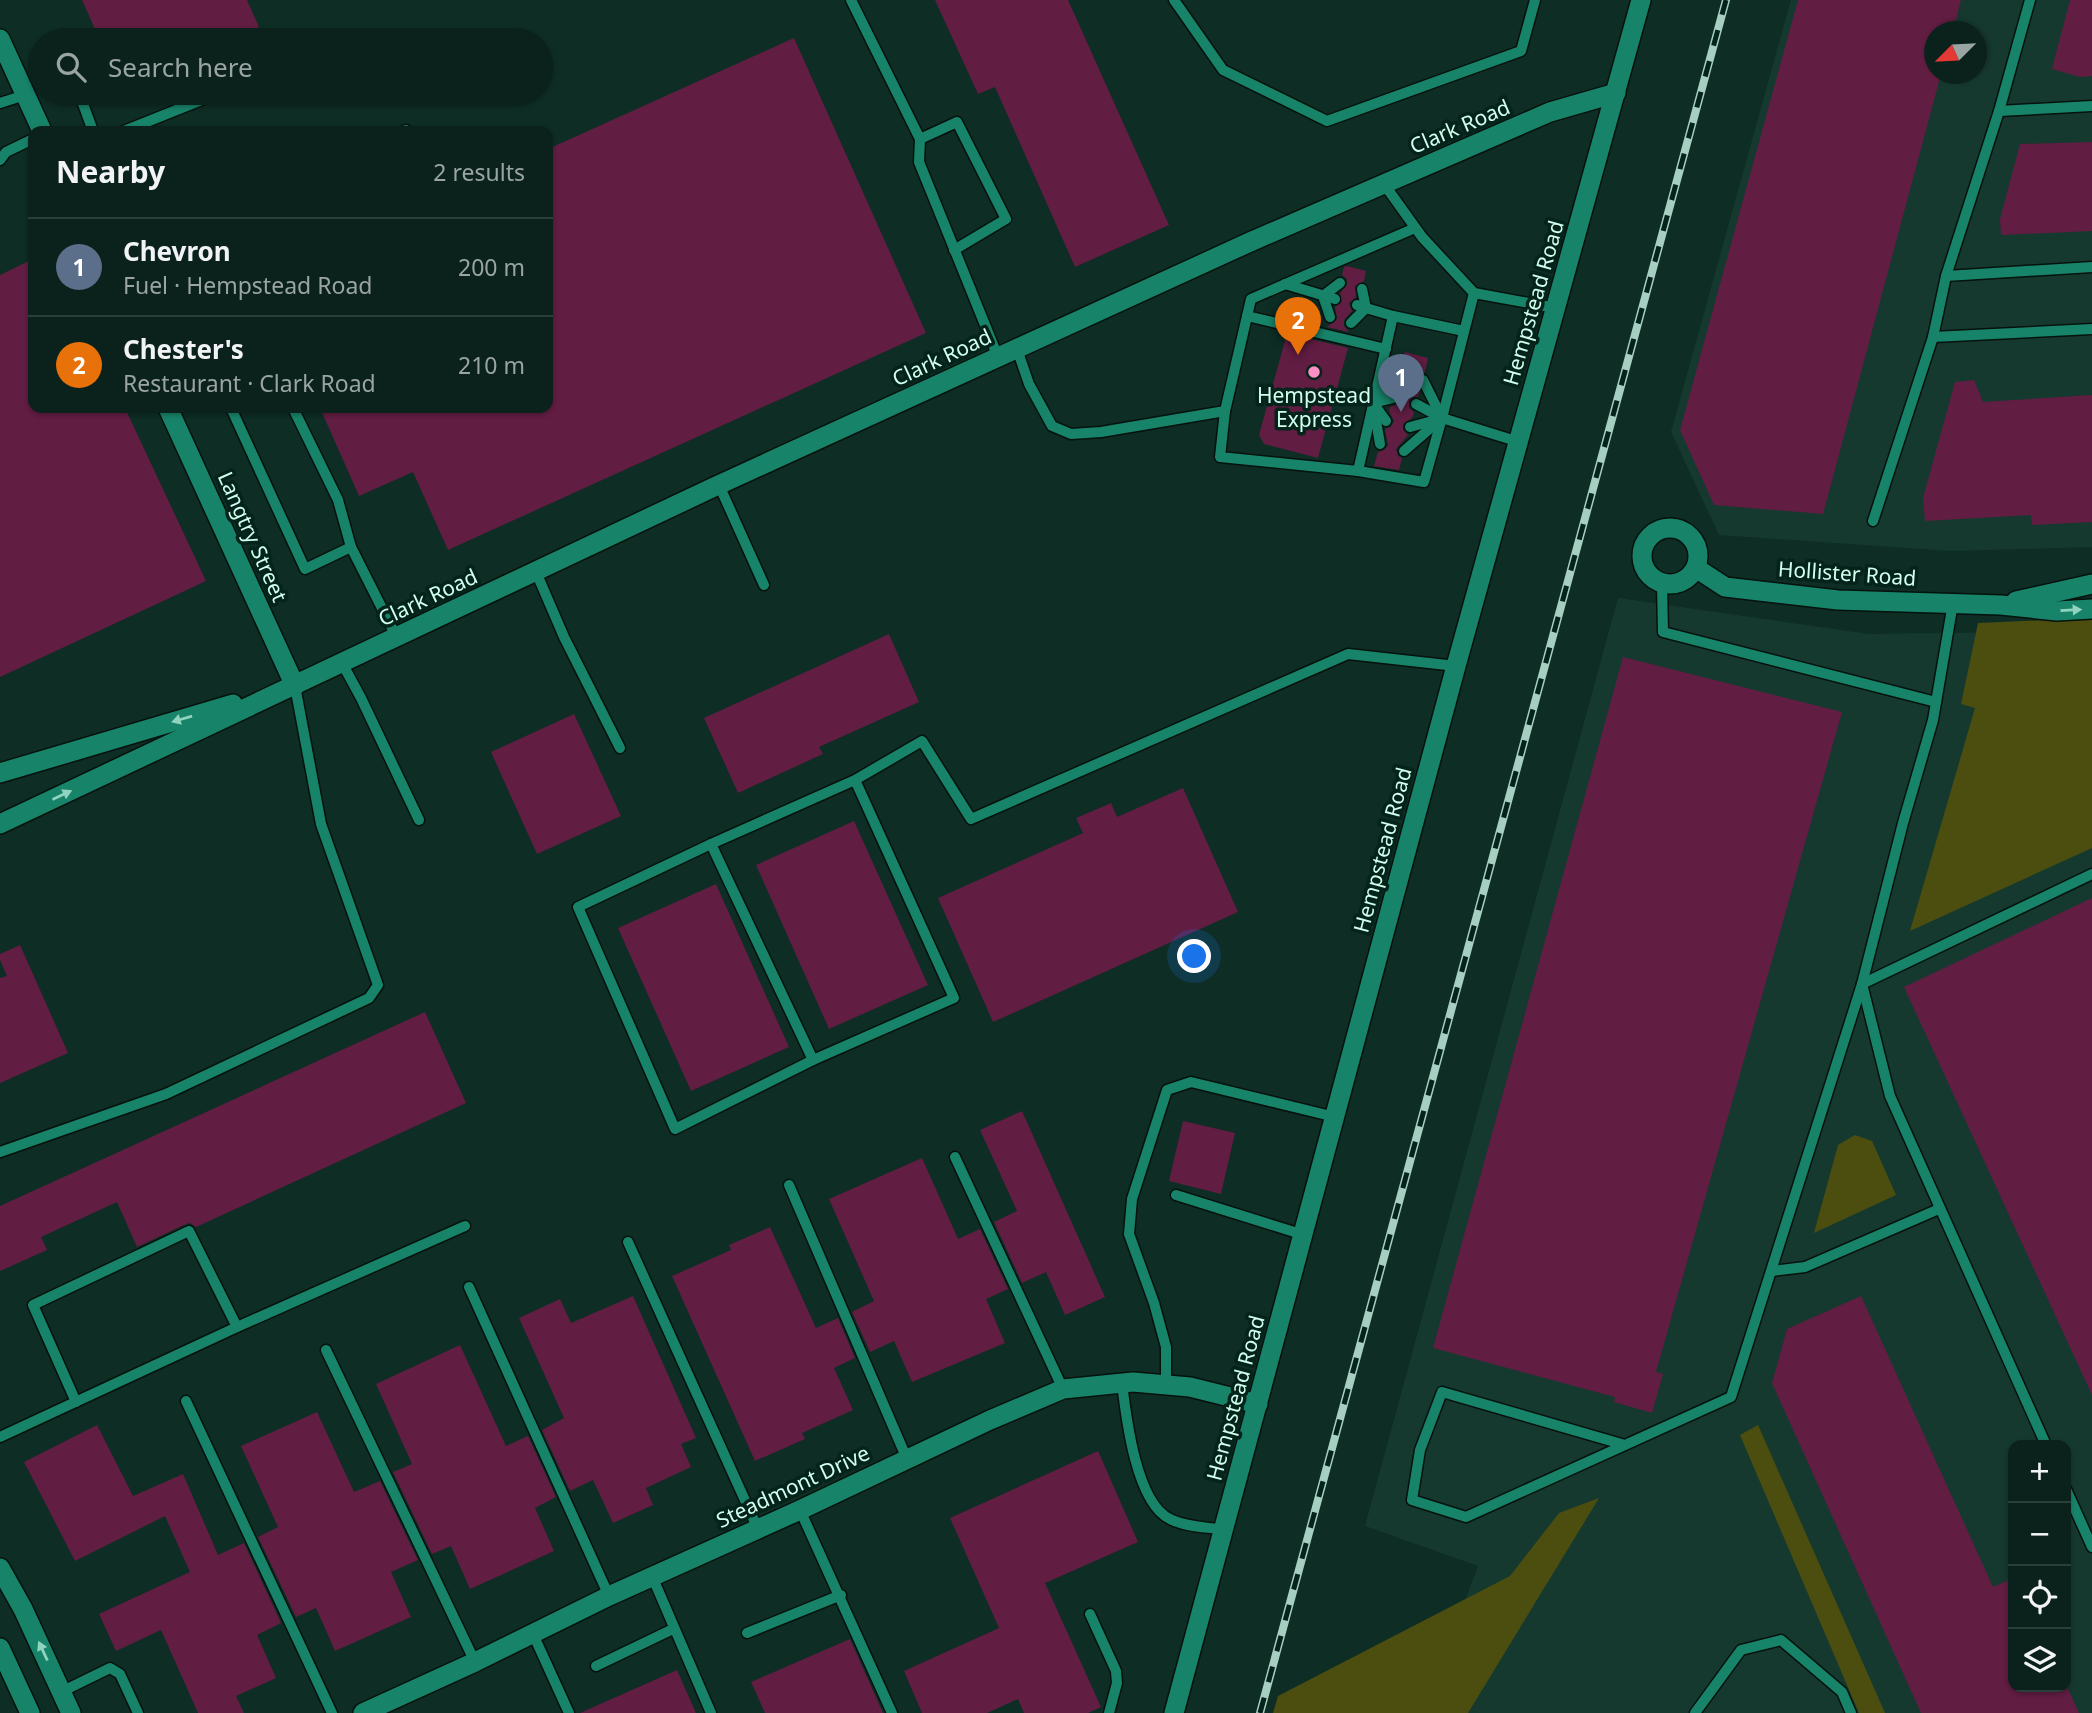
<!DOCTYPE html>
<html lang="en">
<head>
<meta charset="utf-8">
<style>
  :root { --surface:#0a221b; --page:#182f28; --text:#f1f3f6; --muted:#99a4a3; --line:#2a3f3a; --accent:#0b8043 }
  body { margin:0; font-family:"Noto Sans",sans-serif; background:var(--page); color:var(--text) }
  .controls { position:absolute; right:21px; bottom:21px; display:grid; overflow:hidden; border-radius:14px; box-shadow:0 2px 5px #0004 }
  .controls button { width:63px; height:63px; display:grid; place-items:center; padding:0; border:0; border-bottom:2px solid var(--line); background:var(--surface); color:var(--text); font:35px sans-serif }
  .compass { position:absolute; left:1924px; top:21px; width:63px; height:63px; border-radius:50%; background:var(--surface); box-shadow:0 2px 5px #0004; rotate:246deg }
  .you { position:absolute; left:1195px; top:957px; width:24px; height:24px; margin:-18px; border:5px solid #fff; border-radius:50%; background:#1a73e8; box-shadow:0 0 0 10px #1a73e833 }
  .badge { display:grid; place-items:center; width:46px; height:46px; border-radius:50%; background:var(--accent); color:#fff; font-size:23px; font-weight:700 }
  .pin { position:absolute; translate:-50% -58px; filter:drop-shadow(0 2px 4px #0008) }
  .pin::after { content:''; position:absolute; top:37px; width:24px; height:21px; background:inherit; clip-path:polygon(0 0,100% 0,50% 100%) }
  .list { margin:0; padding:0; list-style:none }
  h2 { display:flex; justify-content:space-between; align-items:center; height:91px; margin:0; padding:0 28px; font-size:30px }
  h2 small { font-size:23px; font-weight:400; color:var(--muted) }
  .list li { display:grid; grid-template-columns:46px 1fr auto; gap:21px; align-items:center; box-sizing:border-box; height:98px; padding:0 28px; border-top:2px solid var(--line) }
  .list b { display:block; font-size:26px; white-space:nowrap }
  .list p { margin:0; font-size:23px; white-space:nowrap; color:var(--muted) }
  .list em { font-size:23px; font-style:normal; color:var(--muted) }
  .icon { flex:none; width:38px; height:38px; fill:none; stroke:currentColor; stroke-width:2; stroke-linecap:round; stroke-linejoin:round }
  .map { position:relative; flex:none; width:2092px; height:1713px; overflow:hidden }
  .search { position:absolute; background:var(--surface); box-shadow:0 2px 5px #0004; left:28px; top:28px; width:525px; height:77px; display:flex; align-items:center; gap:18px; box-sizing:border-box; padding:0 24px; border-radius:38px; color:var(--muted); font-size:26px }
  .panel { position:absolute; background:var(--surface); box-shadow:0 2px 5px #0004; left:28px; top:126px; width:525px; height:287px; border-radius:14px }
  .map>svg:first-child { display:block }
  .built { fill:#16392f; fill-rule:evenodd }
  .green { fill:#4c4e0f }
  .building { fill:#611d42 }
  .lines { fill:none; stroke-linecap:round; stroke-linejoin:round }
  .service-casing { stroke:#06120e; stroke-width:13 }
  .minor-casing { stroke:#06120e; stroke-width:22 }
  .tertiary-casing { stroke:#06120e; stroke-width:22 }
  .secondary-casing { stroke:#06120e; stroke-width:22 }
  .service { stroke:#178469; stroke-width:10 }
  .minor { stroke:#178469; stroke-width:19 }
  .tertiary { stroke:#178469; stroke-width:19 }
  .secondary { stroke:#178469; stroke-width:19 }
  .rail-casing { stroke:#a6cfc1; stroke-width:8 }
  .rail { stroke:#04231a; stroke-width:5; stroke-dasharray:16; stroke-linecap:butt }
  .oneway { fill:#90d3bf }
  .poi-dot { fill:#fc8fc3; stroke:#04231a; stroke-width:2.5 }
  .labels { text-anchor:middle; stroke-width:7; stroke-linejoin:round; paint-order:stroke }
  .street-label { font-size:21px; fill:#d1feee; stroke:#04231a }
  .poi-label { font-size:21px; fill:#d1feee; stroke:#04231a }
</style>
</head>
<body>
<div class="map">
<svg width="2092" height="1713" viewBox="0 0 2092 1713">
  <rect width="100%" height="100%" fill="#0e2d24"/>
  <!-- built -->
  <g class="built">
    <path d="M1791,0H2092V547L1950,551L1719,535L1671,432ZM1934,32H1976V74H1934Z"/>
    <path d="M1618,598L1869,634L2092,631V1713H1423L1478,1566L1365,1526ZM2013,1445H2066V1687H2013Z"/>
  </g>
  <!-- green -->
  <g class="green">
    <path d="M2092,618V848L1910,931L1975,708L1961,704L1978,623Z"/>
    <path d="M1855,1135L1872,1141L1896,1195L1814,1233L1838,1145Z"/>
    <path d="M1758,1425L1885,1713H1859L1740,1435Z"/>
    <path d="M1599,1498L1468,1713H1273L1278,1696L1510,1576L1559,1513Z"/>
  </g>
  <!-- building -->
  <g class="building">
    <path d="M82,0H247L259,27L230,40H100Z"/>
    <path d="M935,0H1068L1169,225L1075,267L995,87L978,94Z"/>
    <path d="M1798,0H1961L1953,32H1935V74H1941L1823,514L1714,505L1680,430Z"/>
    <path d="M2070,0H2092V76L2080,77L2052,69Z"/>
    <path d="M794,38L926,333L448,550L413,472L359,496L320,408H548V149Z"/>
    <path d="M2092,142V231L2001,235L2000,219L2020,144Z"/>
    <path d="M33,259V408H125L206,581L0,677V275Z"/>
    <path d="M1347,266L1366,271L1364,281L1355,286L1356,297L1349,303L1352,311L1344,320V326L1349,332L1327,327L1337,319L1335,307L1342,302L1340,293L1347,285V279L1342,275L1344,267Z"/>
    <path d="M1290,334L1348,348L1318,458L1264,444L1259,435L1286,337Z"/>
    <path d="M1405,352L1428,358L1425,372L1419,373L1415,379L1420,391L1418,397H1412L1409,401V408L1414,412L1412,418L1403,424V430L1408,435L1396,449L1398,456L1402,458L1399,470L1374,466L1378,452L1384,450L1388,446L1385,429L1391,427L1394,421L1389,411L1390,407L1398,404L1401,399L1399,393L1395,390L1406,376V371L1401,366Z"/>
    <path d="M1974,380L1983,402L2092,395V522L2032,525L2031,515L1925,521L1923,498L1955,382Z"/>
    <path d="M889,634L919,702L819,747L823,754L738,793L704,718Z"/>
    <path d="M1623,657L1842,712L1656,1372L1663,1374L1652,1413L1614,1402L1615,1397L1433,1348Z"/>
    <path d="M574,714L621,816L537,854L491,752Z"/>
    <path d="M1183,788L1238,912L993,1022L938,898L1083,833L1076,818L1111,803L1117,817Z"/>
    <path d="M854,821L928,985L829,1029L756,865Z"/>
    <path d="M716,884L789,1047L691,1091L618,928Z"/>
    <path d="M2092,898V1395L1904,987Z"/>
    <path d="M20,945L68,1053L0,1083V978L7,976L0,960V954Z"/>
    <path d="M425,1012L466,1103L196,1227L190,1223L186,1224L137,1247L117,1202L41,1237L47,1250L0,1271V1206Z"/>
    <path d="M1022,1111L1105,1297L1065,1315L1046,1272L1022,1283L994,1222L1017,1211L980,1130Z"/>
    <path d="M1183,1121L1235,1133L1221,1194L1169,1181Z"/>
    <path d="M922,1158L958,1239L980,1229L1008,1289L986,1299L1005,1343L912,1382L894,1341L870,1352L852,1312L874,1301L829,1199Z"/>
    <path d="M770,1227L816,1328L838,1318L855,1358L834,1368L853,1410L802,1433L805,1439L755,1461L672,1276L731,1250L729,1245Z"/>
    <path d="M633,1296L696,1438L681,1444L691,1467L646,1488L653,1505L613,1523L593,1480L570,1491L542,1430L564,1418L519,1318L560,1299L571,1323Z"/>
    <path d="M1861,1296L1993,1587L2013,1578V1687H2067L2079,1713H1921L1772,1383L1787,1329Z"/>
    <path d="M460,1345L506,1446L528,1436L556,1497L535,1508L554,1551L470,1589L451,1546L432,1554L393,1472L412,1464L376,1384Z"/>
    <path d="M317,1412L354,1492L380,1481L418,1560L391,1572L411,1617L335,1651L316,1608L296,1617L258,1537L278,1527L241,1446Z"/>
    <path d="M97,1425L133,1496L183,1474L218,1555L244,1543L281,1623L257,1635L276,1678L236,1696L244,1713H198L161,1630L116,1651L99,1614L190,1572L165,1516L75,1561L24,1462Z"/>
    <path d="M1098,1451L1138,1542L1045,1583L1101,1707L1088,1713H1024L1018,1699L987,1713H922L904,1671L999,1628L950,1518Z"/>
    <path d="M850,1639L883,1713H765L751,1682Z"/>
    <path d="M677,1670L696,1713H580Z"/>
  </g>
  <g class="lines">
    <!-- service casing -->
    <g class="service-casing">
      <g id="service">
        <path d="M851,0L920,139L919,162L998,357"/>
        <path d="M1174,0L1223,70L1327,121L1521,51L1535,0"/>
        <path d="M79,93L93,131"/>
        <path d="M0,103L25,95"/>
        <path d="M1999,111L2092,106"/>
        <path d="M124,131L219,93"/>
        <path d="M404,131L406,130"/>
        <path d="M920,139L957,122L1006,219L954,250"/>
        <path d="M0,160L6,152L33,139"/>
        <path d="M1384,184L1422,237L1474,293L1556,308"/>
        <path d="M1415,228L1251,299L1225,411L1220,457L1358,471L1424,482L1442,418"/>
        <path d="M1946,276L2092,267"/>
        <path d="M1285,284L1335,299"/>
        <path d="M1474,293L1442,418L1519,442"/>
        <path d="M1323,296L1330,317"/>
        <path d="M1323,296L1340,283"/>
        <path d="M1357,305L1366,308L1362,289"/>
        <path d="M1247,316L1386,349"/>
        <path d="M1393,316L1464,331"/>
        <path d="M1351,323L1366,308L1393,316L1358,471"/>
        <path d="M1933,337L2092,329"/>
        <path d="M1017,349L1029,384L1052,426L1071,434L1101,432L1225,411"/>
        <path d="M1416,404L1442,418"/>
        <path d="M231,408L305,569L351,547L397,638"/>
        <path d="M293,408L338,500L351,547"/>
        <path d="M1386,421L1373,403L1393,398"/>
        <path d="M1410,427L1436,420"/>
        <path d="M1380,444L1373,403L1399,374"/>
        <path d="M1404,451L1442,418L1423,380"/>
        <path d="M719,485L764,585"/>
        <path d="M1873,521L1933,337L1946,276L1999,111L2030,0"/>
        <path d="M536,572L564,637L620,748"/>
        <path d="M1662,583L1663,632L1936,702"/>
        <path d="M342,663L361,698L419,820"/>
        <path d="M855,780L954,998L813,1060L675,1129L578,907L711,844L855,780L922,741L971,819L1348,654L1456,666"/>
        <path d="M711,844L813,1060"/>
        <path d="M0,1152L166,1094L369,998L378,985L321,824L295,686"/>
        <path d="M955,1157L1063,1389"/>
        <path d="M789,1185L907,1459"/>
        <path d="M1176,1195L1304,1235"/>
        <path d="M628,1242L758,1529"/>
        <path d="M1772,1271L1805,1267L1939,1209"/>
        <path d="M469,1287L609,1596"/>
        <path d="M326,1350L475,1662"/>
        <path d="M1122,1383C1126,1417 1136,1503 1170,1519C1185,1527 1207,1527 1224,1530"/>
        <path d="M1166,1385V1347L1154,1303L1129,1234L1132,1199L1167,1090L1191,1082L1335,1117"/>
        <path d="M186,1401L332,1713"/>
        <path d="M76,1402L33,1305L189,1231L237,1327"/>
        <path d="M0,1437L237,1327L465,1226"/>
        <path d="M1625,1445L1442,1392L1420,1450L1412,1500L1466,1517L1731,1397L1862,984L1903,823L1933,720L1953,603"/>
        <path d="M2046,1445L1890,1096L1862,984L2092,874"/>
        <path d="M2066,1489L2092,1547"/>
        <path d="M800,1510L892,1713"/>
        <path d="M652,1576L711,1713"/>
        <path d="M1090,1614L1116,1671L1117,1683L1109,1713"/>
        <path d="M747,1633L841,1595"/>
        <path d="M533,1634L569,1713"/>
        <path d="M596,1666L673,1629"/>
        <path d="M61,1692L110,1668L120,1674L138,1713"/>
        <path d="M1695,1713L1741,1650L1781,1640L1842,1692L1851,1713"/>
      </g>
    </g>
    <!-- minor casing -->
    <g class="minor-casing">
      <g id="minor">
        <path d="M0,39L42,131"/>
        <path d="M168,408L295,686"/>
        <circle cx="1670" cy="556" r="28"/>
        <path d="M1696,568L1725,587L1838,600L2001,605L2057,611L2092,609"/>
        <path d="M2016,601L2092,584"/>
        <path d="M363,1713L475,1662L609,1596L800,1510L990,1420L1063,1389L1133,1382L1190,1387L1258,1404"/>
      </g>
    </g>
    <!-- tertiary casing -->
    <g class="tertiary-casing">
      <g id="tertiary">
        <path d="M0,773L233,704"/>
        <path d="M0,824L714,487L1250,242L1550,112L1616,93"/>
      </g>
    </g>
    <!-- secondary casing -->
    <g class="secondary-casing">
      <g id="secondary">
        <path d="M0,1568L23,1609L71,1713"/>
        <path d="M0,1648L30,1713"/>
        <path d="M1174,1713L1456,666L1641,0"/>
      </g>
    </g>
    <!-- service -->
    <use href="#service" class="service"/>
    <!-- minor -->
    <use href="#minor" class="minor"/>
    <!-- tertiary -->
    <use href="#tertiary" class="tertiary"/>
    <!-- secondary -->
    <use href="#secondary" class="secondary"/>
    <!-- rail casing -->
    <g class="rail-casing">
      <path id="rail" d="M1260,1713L1726,0"/>
    </g>
    <!-- rail -->
    <use href="#rail" class="rail"/>
  </g>
  <!-- one-way arrows -->
  <defs><path id="oneway-solid" d="M-6-.8H1V-3.2L6.5 0L1 3.2V.8H-6Z" transform="scale(1.75)"/></defs>
  <g class="oneway">
    <use href="#oneway-solid" transform="translate(2071 610) rotate(-3)"/>
    <use href="#oneway-solid" transform="translate(182 719) rotate(164)"/>
    <use href="#oneway-solid" transform="translate(62 795) rotate(-25)"/>
    <use href="#oneway-solid" transform="translate(43 1651) rotate(-115)"/>
  </g>
  <!-- markers -->
  <circle class="poi-dot" cx="1314" cy="372" r="7"/>
  <g class="labels">
    <!-- street labels -->
    <g class="street-label">
      <text transform="translate(1460 127) rotate(-23)" y="7">Clark Road</text>
      <text transform="translate(1534 303) rotate(-74)" y="7">Hempstead Road</text>
      <text transform="translate(942 358) rotate(-25)" y="7">Clark Road</text>
      <text transform="translate(252 537) rotate(66)" y="7">Langtry Street</text>
      <text transform="translate(1847 574) rotate(4)" y="7">Hollister Road</text>
      <text transform="translate(428 598) rotate(-25)" y="7">Clark Road</text>
      <text transform="translate(1383 850) rotate(-75)" y="7">Hempstead Road</text>
      <text transform="translate(1236 1398) rotate(-75)" y="7">Hempstead Road</text>
      <text transform="translate(793 1487) rotate(-25)" y="7">Steadmont Drive</text>
    </g>
    <!-- poi labels -->
    <g class="poi-label">
      <text x="1314" y="403">Hempstead<tspan x="1314" dy="24">Express</tspan></text>
    </g>
  </g>
</svg>
<div class="controls">
<button>+</button>
<button>−</button>
<button><svg class="icon" aria-label="locate" viewBox="0 0 24 24"><circle cx="12" cy="12" r="6"/><path d="M12 2v4M12 18v4M2 12h4M18 12h4"/></svg></button>
<button><svg class="icon" aria-label="layers" viewBox="0 0 24 24"><path d="M12 4l9 5-9 5-9-5zM3 14l9 5 9-5"/></svg></button>
</div>
<svg class="compass" viewBox="-18 -18 36 36"><path d="M0-13l5 13h-10z" fill="#e53935"/><path d="M0 13l5-13h-10z" fill="#99a4a3"/></svg>
<div class="you"></div>
<div class="pin badge" style="left:1401px;top:412px;background:#5c6f8a">1</div>
<div class="pin badge" style="left:1298px;top:355px;background:#e8710a">2</div>
<div class="search"><svg class="icon" aria-label="search" viewBox="0 0 24 24"><circle cx="10" cy="10" r="6"/><path d="M15 15l6 6"/></svg>Search here</div>
<section class="panel">
<h2>Nearby<small>2 results</small></h2>
<ul class="list">
<li><span class="badge" style="background:#5c6f8a">1</span><div><b>Chevron</b><p>Fuel · Hempstead Road</p></div><em>200 m</em></li>
<li><span class="badge" style="background:#e8710a">2</span><div><b>Chester's</b><p>Restaurant · Clark Road</p></div><em>210 m</em></li>
</ul>
</section>
</div>
</body>
</html>
